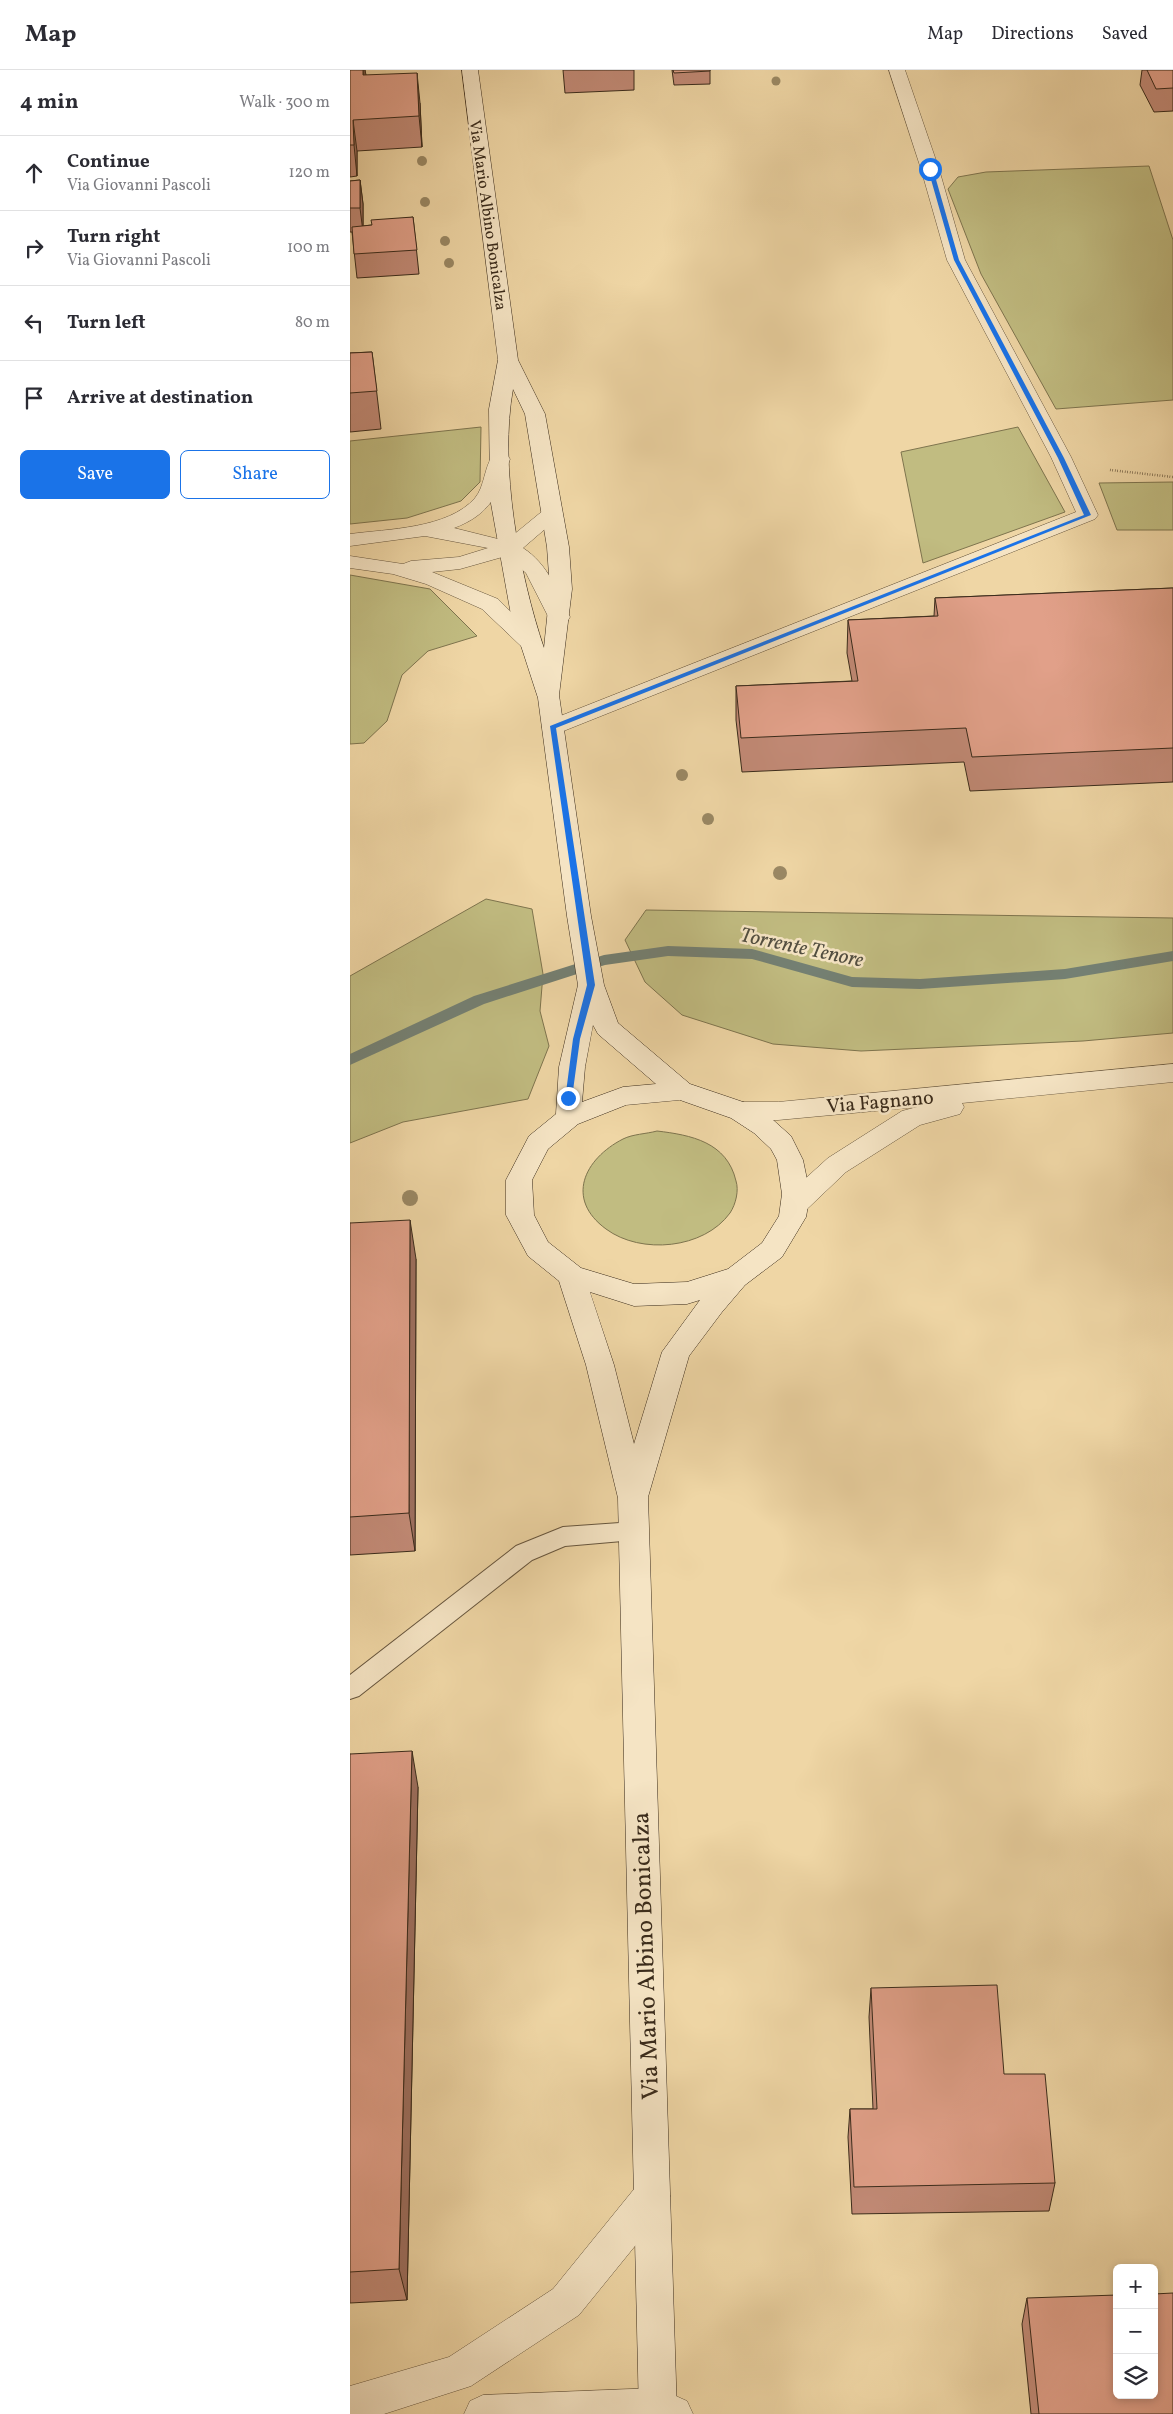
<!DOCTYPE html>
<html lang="en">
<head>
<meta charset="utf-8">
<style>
  :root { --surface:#fff; --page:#f2f2f3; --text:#2b2b33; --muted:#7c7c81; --line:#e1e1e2; --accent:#1a73e8 }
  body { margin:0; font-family:Vollkorn,serif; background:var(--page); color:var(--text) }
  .controls { position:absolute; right:15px; bottom:15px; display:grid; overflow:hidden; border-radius:8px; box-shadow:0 2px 8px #0003 }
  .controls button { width:45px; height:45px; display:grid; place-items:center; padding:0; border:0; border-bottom:1px solid var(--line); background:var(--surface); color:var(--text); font:25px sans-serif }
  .stop { position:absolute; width:15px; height:15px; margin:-11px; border:4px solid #1a73e8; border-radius:50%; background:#fff }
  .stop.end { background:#1a73e8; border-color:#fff; box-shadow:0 1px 5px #0008 }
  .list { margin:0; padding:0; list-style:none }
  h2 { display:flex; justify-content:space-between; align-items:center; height:65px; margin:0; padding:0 20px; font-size:21px }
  h2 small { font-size:16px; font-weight:400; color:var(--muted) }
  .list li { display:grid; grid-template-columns:32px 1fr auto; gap:15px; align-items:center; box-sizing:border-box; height:75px; padding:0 20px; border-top:1px solid var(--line) }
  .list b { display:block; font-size:19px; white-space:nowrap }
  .list p { margin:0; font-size:16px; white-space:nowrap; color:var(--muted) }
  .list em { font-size:16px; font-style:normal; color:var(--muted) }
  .actions { display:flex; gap:10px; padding:15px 20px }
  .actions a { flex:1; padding:11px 0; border:1px solid var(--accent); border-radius:8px; text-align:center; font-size:18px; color:var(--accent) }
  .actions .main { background:var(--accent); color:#fff }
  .icon { flex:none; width:28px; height:28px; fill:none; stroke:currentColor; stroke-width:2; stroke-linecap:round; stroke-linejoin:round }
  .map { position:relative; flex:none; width:823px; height:2344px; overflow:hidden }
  header { display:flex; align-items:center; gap:30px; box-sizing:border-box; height:70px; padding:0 25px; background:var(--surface); border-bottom:1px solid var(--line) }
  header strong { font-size:24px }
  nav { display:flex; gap:28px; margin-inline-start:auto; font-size:18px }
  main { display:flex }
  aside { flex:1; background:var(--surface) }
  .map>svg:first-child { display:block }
  .green { fill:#c1bc81; stroke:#7e744e }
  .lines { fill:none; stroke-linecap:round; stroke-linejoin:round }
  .stream { fill:#748073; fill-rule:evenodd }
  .service-casing { stroke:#67563e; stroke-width:2 }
  .minor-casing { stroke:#67563e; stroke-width:1 }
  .tertiary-casing { stroke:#67563e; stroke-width:1 }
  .secondary-casing { stroke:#3a2b1b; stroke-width:1 }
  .path { stroke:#3a2b1b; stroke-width:2.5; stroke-dasharray:0.5 2; stroke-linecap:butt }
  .service { fill:#f5e4c4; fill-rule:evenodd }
  .minor { fill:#f5e4c4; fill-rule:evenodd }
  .tertiary { fill:#f5e4c4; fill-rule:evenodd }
  .secondary { fill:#f5e4c4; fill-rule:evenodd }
  .tree { fill:#9a8864 }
  .wall { fill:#c28a76; stroke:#3a2b1b }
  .shaded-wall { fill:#9e7060; stroke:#3a2b1b }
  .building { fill:#e1a089; stroke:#3a2b1b }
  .route { fill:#1a73e8 }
  .labels { text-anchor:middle; stroke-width:5; stroke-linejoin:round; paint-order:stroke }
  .far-street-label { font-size:16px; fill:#3a2b1b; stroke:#f5e4c4 }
  .street-label { font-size:20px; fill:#3a2b1b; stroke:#f5e4c4 }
  .water-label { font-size:21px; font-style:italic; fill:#524e40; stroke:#f5e4c4 }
  .near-street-label { font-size:24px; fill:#3a2b1b; stroke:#f5e4c4 }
</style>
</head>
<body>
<header>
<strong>Map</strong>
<nav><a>Map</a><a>Directions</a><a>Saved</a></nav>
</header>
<main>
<aside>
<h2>4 min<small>Walk · 300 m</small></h2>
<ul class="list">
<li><svg class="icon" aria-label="ahead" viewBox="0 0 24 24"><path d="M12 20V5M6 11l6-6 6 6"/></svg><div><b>Continue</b><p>Via Giovanni Pascoli</p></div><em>120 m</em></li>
<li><svg class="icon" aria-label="right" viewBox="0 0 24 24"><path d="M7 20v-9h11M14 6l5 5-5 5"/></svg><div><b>Turn right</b><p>Via Giovanni Pascoli</p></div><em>100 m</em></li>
<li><svg class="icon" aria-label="left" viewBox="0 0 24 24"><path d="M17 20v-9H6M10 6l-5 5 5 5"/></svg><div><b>Turn left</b></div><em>80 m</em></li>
<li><svg class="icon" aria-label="arrive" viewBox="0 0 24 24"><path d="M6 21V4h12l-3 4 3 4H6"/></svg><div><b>Arrive at destination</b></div></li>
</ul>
<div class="actions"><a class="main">Save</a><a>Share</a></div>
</aside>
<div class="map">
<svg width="823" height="2344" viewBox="0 0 823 2344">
  <rect width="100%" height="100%" fill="#efd6a5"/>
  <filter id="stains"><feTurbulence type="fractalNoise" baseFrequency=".004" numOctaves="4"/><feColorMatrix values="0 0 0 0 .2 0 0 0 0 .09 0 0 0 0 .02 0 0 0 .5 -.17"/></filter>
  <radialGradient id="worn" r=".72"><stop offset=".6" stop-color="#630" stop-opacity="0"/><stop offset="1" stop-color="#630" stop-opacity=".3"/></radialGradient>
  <!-- green -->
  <g class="green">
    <path d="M799,96L823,170V330L706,339L631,204L598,119L608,107L636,102Z"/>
    <path d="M131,357L130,412L111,431L57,448L0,454V371Z"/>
    <path d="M668,357L715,442L573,493L551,382Z"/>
    <path d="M823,412V460H767L749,413Z"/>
    <path d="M0,505L80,519L127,566L78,581L52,605L37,651L14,673L0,674Z"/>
    <path d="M136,829L182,839L193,904L190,941L199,976L178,1029L53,1052L0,1073V906Z"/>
    <path d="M296,840L823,848V963L733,971L511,981L423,974L332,945L295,912L275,870Z"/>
    <path d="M307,1061C341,1065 377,1072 386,1111C389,1120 386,1134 380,1143C354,1179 291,1185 256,1159C215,1129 234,1089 273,1069C283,1064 296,1064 307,1061Z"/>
  </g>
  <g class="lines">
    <!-- stream -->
    <path class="stream" d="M318,876L402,879L502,907L570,909L715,899L823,881V891L715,909L570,919L502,917L402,889L318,886L255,895L134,934L0,995V984L124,926L254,885Z"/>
    <!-- service casing -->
    <g class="service-casing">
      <path id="service" d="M284,1452L292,1454L296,1461L292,1468L284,1470L215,1476L182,1490L9,1626L0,1629V1605L166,1476L213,1457Z"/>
    </g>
    <!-- minor casing -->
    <g class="minor-casing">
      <g id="minor">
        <path d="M539,0H555L589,99L615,190L721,387L748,445L745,449L211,662L203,664L195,662L192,657L195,652L726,442L701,387L597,190L571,99Z"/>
        <path d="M302,2108L315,2113L320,2126L315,2139L229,2245L121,2316L34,2344H0V2316L99,2287L203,2219L289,2113Z"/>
        <path d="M308,2318L337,2331L343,2344H114L120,2331L133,2325Z"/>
      </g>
    </g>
    <!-- tertiary casing -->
    <g class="tertiary-casing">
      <g id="tertiary">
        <path d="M150,383L157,385L160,389C148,424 141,444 104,458L156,471L195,439L202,437L209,439L212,443L209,447L173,478C198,494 208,522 220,547L217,552L209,554L201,552L176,503L156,486L110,499L82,502L148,529L191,572L188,577L180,579L172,577L132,539L76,514L43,504L0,498V486L53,494L61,491L109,487L138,478L75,466L0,476V464C37,459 98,459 125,428C135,416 134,397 143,385Z"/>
        <path d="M823,994V1012L612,1033L614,1037L610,1044L570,1055L496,1102L455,1141L445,1144L435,1141L431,1134L435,1127L478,1088L552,1041L567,1037L428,1050H390L381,1048L377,1041L381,1034L390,1032H428Z"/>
      </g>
    </g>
    <!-- secondary casing -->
    <g class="secondary-casing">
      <path id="secondary" d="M112,0H128L168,290L195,344L219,477L222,519L209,625L241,846L254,915L268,953L340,1014L399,1034L422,1049L441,1066L453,1090L460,1124L456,1147L432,1187L395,1215L372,1242L339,1286L298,1427L327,2344H289L268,1428L236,1295L209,1211L178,1186L156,1145V1110L179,1066L206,1044L209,997L228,915L217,846L188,628L161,545L140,428L139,339L148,290ZM163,319L175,344L197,477L200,519L194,578C169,504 149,395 163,319ZM243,955L248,964L306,1014L273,1017L232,1032L235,997ZM330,1030L381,1048L404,1063L421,1079L427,1090L432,1124L429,1146L412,1173L378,1199L337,1212L284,1214L231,1198L198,1172L184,1145L182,1110L198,1079L228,1054L276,1035ZM240,1222L284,1236L337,1234L350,1230L312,1282L284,1374L264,1295Z"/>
    </g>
    <!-- path -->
    <path class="path" d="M760,400L823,407"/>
    <!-- service -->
    <use href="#service" class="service"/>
    <!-- minor -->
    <use href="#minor" class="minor"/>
    <!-- tertiary -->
    <use href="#tertiary" class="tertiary"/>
    <!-- secondary -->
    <use href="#secondary" class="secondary"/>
  </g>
  <!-- trees -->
  <g class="tree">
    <circle cx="426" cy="11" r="4.5"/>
    <circle cx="72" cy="91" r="5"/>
    <circle cx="75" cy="132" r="5"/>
    <circle cx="95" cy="171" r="5"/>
    <circle cx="99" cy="193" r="5"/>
    <circle cx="332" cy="705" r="6"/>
    <circle cx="358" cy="749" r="6"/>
    <circle cx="430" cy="803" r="7"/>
    <circle cx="60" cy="1128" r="8"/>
  </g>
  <!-- wall -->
  <g class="wall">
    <path d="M0,0H15L16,5L70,33L72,77L7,81V106L0,107Z"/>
    <path d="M213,0H284V20L215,23Z"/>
    <path d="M322,0H360V14L324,15Z"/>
    <path d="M792,0H823V41L804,42L790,15Z"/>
    <path d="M10,110L13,134V156L22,155L63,147L69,204L7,208L2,162H0V111Z"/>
    <path d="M22,282L31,359L0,362V283Z"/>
    <path d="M823,518V712L620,721L614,692L392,702L386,650V616L502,611L497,583L498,550L584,546L585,528Z"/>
    <path d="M0,1153L66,1189L65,1481L0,1485Z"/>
    <path d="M0,1684L68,1717L57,2230L0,2233Z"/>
    <path d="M521,1918L654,2004L705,2113L699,2141L502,2144L498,2067L500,2039H523L519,1947Z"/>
    <path d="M677,2228L823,2344H681L672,2254Z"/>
  </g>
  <!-- shaded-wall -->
  <g class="shaded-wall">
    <path d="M13,0H15L16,36Z"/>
    <path d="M67,3L70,33L72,77L69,46Z"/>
    <path d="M3,50L7,81V106L4,75Z"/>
    <path d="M10,110L13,134V162L10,138Z"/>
    <path d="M60,1150L66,1189L65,1481L59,1443Z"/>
    <path d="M62,1681L68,1717L57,2230L49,2199Z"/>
  </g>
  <!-- building -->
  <g class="building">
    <path d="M0,0H13V5L67,3L69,46L3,50L4,75H0Z"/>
    <path d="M323,0H360V1L324,3Z"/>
    <path d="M797,0H823V18L806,19Z"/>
    <path d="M10,110V138H0V111Z"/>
    <path d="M63,147L67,180L4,184L2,157L22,155L21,150Z"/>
    <path d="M22,282L27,321L0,323V283Z"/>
    <path d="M823,518V678L622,687L616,658L391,668L386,616L508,611L498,550L588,546L585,528Z"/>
    <path d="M60,1150L59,1443L0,1447V1153Z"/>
    <path d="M62,1681L49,2199L0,2202V1684Z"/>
    <path d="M647,1915L654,2004H695L705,2113L504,2117L500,2039H527L521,1918Z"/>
    <path d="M823,2223V2344H689L677,2228L767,2225V2325H804V2224Z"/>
  </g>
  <!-- route -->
  <path class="route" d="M580,97L583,99L609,190L714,388L741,445L206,658L245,915L230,969L222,1028L215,1030L223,969L237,915L200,656L734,445L708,388L604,190L578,99Z"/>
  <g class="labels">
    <!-- far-street labels -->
    <g class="far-street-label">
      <text transform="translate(139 145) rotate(82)" y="6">Via Mario Albino Bonicalza</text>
    </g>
    <!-- street labels -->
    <g class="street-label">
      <text transform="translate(530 1031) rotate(-5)" y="7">Via Fagnano</text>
    </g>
    <!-- water labels -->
    <g class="water-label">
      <text transform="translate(452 877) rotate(12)" y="7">Torrente Tenore</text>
    </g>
    <!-- near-street labels -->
    <g class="near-street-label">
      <text transform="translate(295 1886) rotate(-92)" y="8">Via Mario Albino Bonicalza</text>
    </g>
  </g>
  <rect width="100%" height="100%" filter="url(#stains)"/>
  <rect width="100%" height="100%" fill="url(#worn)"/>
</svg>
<div class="controls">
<button>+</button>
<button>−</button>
<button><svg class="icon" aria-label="layers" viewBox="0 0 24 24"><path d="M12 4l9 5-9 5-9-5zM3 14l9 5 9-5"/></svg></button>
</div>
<div class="stop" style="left:580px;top:99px"></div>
<div class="stop end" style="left:218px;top:1028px"></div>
</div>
</main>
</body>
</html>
